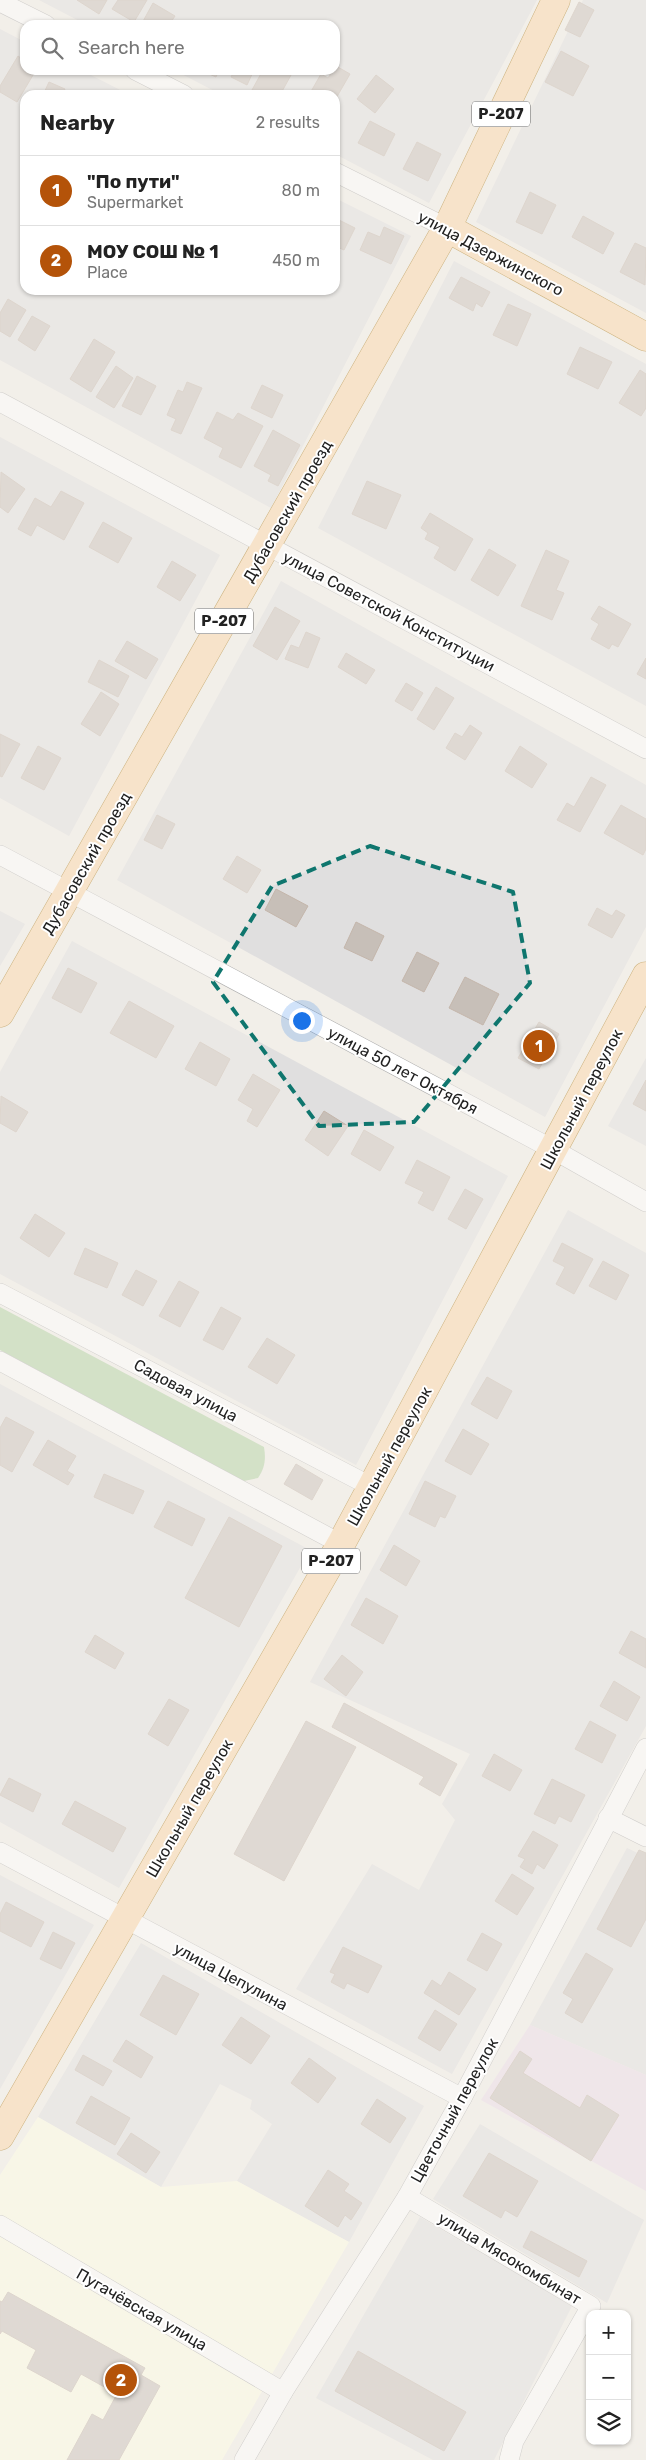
<!DOCTYPE html>
<html lang="en">
<head>
<meta charset="utf-8">
<style>
  :root { --surface:#fff; --page:#f2f2f2; --text:#222; --muted:#767676; --line:#e0e0e0; --accent:#b45309 }
  body { margin:0; font-family:Rubik,sans-serif; background:var(--page); color:var(--text) }
  .controls { position:absolute; right:15px; bottom:15px; display:grid; overflow:hidden; border-radius:10px; box-shadow:0 1px 4px #0004 }
  .controls button { width:45px; height:45px; display:grid; place-items:center; padding:0; border:0; border-bottom:1px solid var(--line); background:var(--surface); color:var(--text); font:25px sans-serif }
  .you { position:absolute; left:301px; top:1020px; width:18px; height:18px; margin:-12px; border:4px solid #fff; border-radius:50%; background:#1a73e8; box-shadow:0 0 0 8px #1a73e833 }
  .badge { display:grid; place-items:center; width:32px; height:32px; border-radius:50%; background:var(--accent); color:#fff; font-size:16px; font-weight:700 }
  .pin { position:absolute; translate:-50% -50%; border:2px solid #fff; box-shadow:0 1px 5px #0006 }
  .list { margin:0; padding:0; list-style:none }
  h2 { display:flex; justify-content:space-between; align-items:center; height:65px; margin:0; padding:0 20px; font-size:21px }
  h2 small { font-size:16px; font-weight:400; color:var(--muted) }
  .list li { display:grid; grid-template-columns:32px 1fr auto; gap:15px; align-items:center; box-sizing:border-box; height:70px; padding:0 20px; border-top:1px solid var(--line) }
  .list b { display:block; font-size:19px; white-space:nowrap }
  .list p { margin:0; font-size:16px; white-space:nowrap; color:var(--muted) }
  .list em { font-size:16px; font-style:normal; color:var(--muted) }
  .icon { flex:none; width:28px; height:28px; fill:none; stroke:currentColor; stroke-width:2; stroke-linecap:round; stroke-linejoin:round }
  .map { position:relative; flex:none; width:646px; height:2460px; overflow:hidden }
  .search { position:absolute; background:var(--surface); box-shadow:0 1px 4px #0004; left:20px; top:20px; width:320px; height:55px; display:flex; align-items:center; gap:12px; box-sizing:border-box; padding:0 18px; border-radius:15px; color:var(--muted); font-size:19px }
  .panel { position:absolute; background:var(--surface); box-shadow:0 1px 4px #0004; left:20px; top:90px; width:320px; height:205px; border-radius:15px }
  .map>svg:first-child { display:block }
  .residential { fill:#e0dfdf }
  .industrial { fill:#ebdbe8 }
  .education { fill:#ffffe5 }
  .forest { fill:#add19e }
  .building { fill:#c7bfb8; stroke:#c4b6ab }
  .lines { fill:none; stroke-linecap:round; stroke-linejoin:round }
  .street-casing { stroke:#a9a9a9; stroke-width:20 }
  .primary-casing { stroke:#a06b00; stroke-width:29 }
  .street { stroke:#fff; stroke-width:19 }
  .primary { stroke:#fcd6a4; stroke-width:28 }
  .marked { fill:none; stroke:#0f766e; stroke-width:4; stroke-dasharray:10 6; stroke-linejoin:round }
  .labels { text-anchor:middle; stroke-width:4; stroke-linejoin:round; paint-order:stroke }
  .shield { fill:#fff; stroke:#646464; stroke-width:1 }
  .shield-label { font-size:15px; font-weight:bold; fill:#222 }
  .street-label { font-size:16px; fill:#222; stroke:#fff }
</style>
</head>
<body>
<div class="map">
<svg width="646" height="2460" viewBox="0 0 646 2460">
  <rect width="100%" height="100%" fill="#f2efe9"/>
  <!-- residential -->
  <g class="residential">
    <path d="M39,0H537L429,203L335,154V95H222L174,70H335V25H87Z"/>
    <path d="M583,0H646V313L476,222Z"/>
    <path d="M0,29L25,42V70H81L130,95H25V290H335V198L411,236L271,508L0,360Z"/>
    <path d="M454,261L646,364V706L318,528Z"/>
    <path d="M0,437L220,555L69,836L0,798Z"/>
    <path d="M281,581L646,785V927L545,1117L117,880Z"/>
    <path d="M0,911L25,924L0,966Z"/>
    <path d="M72,941L508,1176L356,1465L0,1274V1072Z"/>
    <path d="M646,1058V1146L608,1126Z"/>
    <path d="M568,1210L646,1253V1726L452,2074L296,1989L372,1864L419,1890L455,1820L442,1804L470,1754L310,1682Z"/>
    <path d="M0,1384L310,1550L119,1888L0,1822Z"/>
    <path d="M627,1848L646,1857V2075L530,2025Z"/>
    <path d="M0,1875L94,1925L0,2089Z"/>
    <path d="M141,1943L424,2106L349,2242L237,2181L272,2124L250,2109L252,2100L220,2084L161,2187L38,2117Z"/>
    <path d="M480,2124L644,2220L607,2303L433,2199Z"/>
    <path d="M420,2217L572,2306L494,2460H433L316,2398Z"/>
  </g>
  <!-- industrial -->
  <path class="industrial" d="M530,2025L646,2075V2191L481,2100Z"/>
  <!-- education -->
  <path class="education" d="M38,2117L161,2187L237,2181L349,2242L222,2460H0V2175Z"/>
  <!-- forest -->
  <path class="forest" d="M0,1307L264,1447C266,1459 265,1468 258,1478L244,1481L0,1350Z"/>
  <!-- building -->
  <g class="building">
    <path d="M77,0H107L99,14Z"/>
    <path d="M118,0H147L134,22L112,9Z"/>
    <path d="M579,2L594,10L580,37L565,30Z"/>
    <path d="M153,3L175,16L169,25H141Z"/>
    <path d="M561,51L589,66L573,96L545,82Z"/>
    <path d="M18,56L25,61V70H36L17,102L0,92V86Z"/>
    <path d="M336,66L350,74L335,100V95H309L321,74L328,78Z"/>
    <path d="M200,70H219L216,77Z"/>
    <path d="M235,70H254L247,85L231,77Z"/>
    <path d="M263,70H282L291,75L280,95H262L252,90Z"/>
    <path d="M376,75L394,89L375,113L357,99Z"/>
    <path d="M49,82L65,89L62,95H43Z"/>
    <path d="M370,121L395,134L384,156L358,143Z"/>
    <path d="M417,142L441,154L428,181L403,169Z"/>
    <path d="M530,192L556,205L542,234L516,222Z"/>
    <path d="M583,216L614,233L603,254L572,237Z"/>
    <path d="M335,218L355,228L344,250L335,246Z"/>
    <path d="M384,227L404,236L391,264L360,250L368,232L380,237Z"/>
    <path d="M635,243L646,248L645,285L620,272Z"/>
    <path d="M461,277L490,292L482,307L476,303L473,311L449,298Z"/>
    <path d="M8,299L26,310L10,337L0,331V313Z"/>
    <path d="M508,304L531,314L517,346L493,335Z"/>
    <path d="M32,316L50,326L35,351L18,340Z"/>
    <path d="M94,339L115,352L91,392L70,379Z"/>
    <path d="M580,347L612,362L598,389L567,374Z"/>
    <path d="M116,366L133,378L114,408L96,397Z"/>
    <path d="M640,370L646,374V408L641,416L619,403Z"/>
    <path d="M137,376L156,386L141,415L122,406Z"/>
    <path d="M187,382L202,388L181,434L171,430L176,419L167,415L178,390L183,392Z"/>
    <path d="M262,385L283,395L272,418L251,408Z"/>
    <path d="M217,412L233,420L238,413L263,426L241,468L219,457L223,448L204,438Z"/>
    <path d="M273,430L300,445L278,486L268,481L271,475L254,466Z"/>
    <path d="M1,472L25,489L8,513L0,507Z"/>
    <path d="M367,481L401,495L386,529L352,514Z"/>
    <path d="M61,491L84,503L64,540L37,525L31,536L18,529L35,498L51,507Z"/>
    <path d="M430,513L473,539L455,571L434,558L440,547L425,539L428,533L421,528Z"/>
    <path d="M103,522L132,538L118,563L89,547Z"/>
    <path d="M489,549L516,565L498,596L471,580Z"/>
    <path d="M546,550L569,561L556,590L564,593L552,620L521,606Z"/>
    <path d="M172,561L196,575L180,601L157,587Z"/>
    <path d="M599,606L631,624L618,647L612,644L609,649L591,639L599,624L591,619Z"/>
    <path d="M275,607L300,621L277,660L253,646Z"/>
    <path d="M306,632L320,638L308,668L285,659L291,645L299,648Z"/>
    <path d="M127,641L158,659L146,679L115,661Z"/>
    <path d="M346,653L375,670L366,684L338,667Z"/>
    <path d="M646,658V679L637,674Z"/>
    <path d="M99,660L129,676L118,697L88,682Z"/>
    <path d="M406,683L423,693L412,711L395,701Z"/>
    <path d="M436,687L454,698L434,730L417,719Z"/>
    <path d="M101,692L119,704L100,736L81,724Z"/>
    <path d="M470,725L482,733L465,760L446,748L455,733L462,737Z"/>
    <path d="M0,734L20,744L2,777L0,776Z"/>
    <path d="M38,746L61,758L44,790L21,778Z"/>
    <path d="M520,746L547,764L532,788L505,771Z"/>
    <path d="M591,777L606,785L580,832L557,820L567,803L574,807Z"/>
    <path d="M621,805L646,819V849L643,855L604,833Z"/>
    <path d="M157,815L175,824L162,849L144,840Z"/>
    <path d="M237,856L261,870L247,893L223,879Z"/>
    <path d="M276,889L308,906L296,927L265,910Z"/>
    <path d="M597,908L612,916L616,910L625,915L612,938L588,925Z"/>
    <path d="M356,922L384,936L372,961L344,948Z"/>
    <path d="M417,952L439,963L424,992L402,981Z"/>
    <path d="M68,968L97,983L81,1013L52,998Z"/>
    <path d="M465,977L499,994L483,1025L449,1008Z"/>
    <path d="M129,1001L174,1026L156,1058L110,1033Z"/>
    <path d="M539,1022L559,1034L539,1069L518,1058Z"/>
    <path d="M200,1042L230,1059L216,1086L185,1069Z"/>
    <path d="M253,1074L280,1090L257,1127L247,1121L253,1109L238,1100Z"/>
    <path d="M646,1080V1111L633,1104Z"/>
    <path d="M1,1096L28,1112L16,1132L0,1123Z"/>
    <path d="M324,1111L348,1126L328,1156L305,1140Z"/>
    <path d="M364,1130L394,1147L380,1171L351,1154Z"/>
    <path d="M417,1160L450,1177L433,1211L418,1203L424,1192L405,1183Z"/>
    <path d="M465,1189L483,1199L466,1229L448,1219Z"/>
    <path d="M35,1214L65,1233L49,1257L20,1238Z"/>
    <path d="M562,1243L593,1259L574,1294L556,1284L565,1267L553,1261Z"/>
    <path d="M85,1248L118,1263L107,1288L74,1274Z"/>
    <path d="M603,1261L629,1275L616,1300L589,1286Z"/>
    <path d="M136,1270L157,1281L143,1306L122,1295Z"/>
    <path d="M179,1281L199,1292L180,1327L159,1316Z"/>
    <path d="M221,1307L241,1318L223,1350L203,1340Z"/>
    <path d="M267,1338L295,1355L277,1384L248,1367Z"/>
    <path d="M487,1377L512,1391L497,1419L471,1404Z"/>
    <path d="M6,1417L34,1432L12,1472L0,1465V1428Z"/>
    <path d="M463,1429L489,1444L471,1475L445,1461Z"/>
    <path d="M48,1440L76,1456L67,1471L74,1475L68,1485L33,1465Z"/>
    <path d="M296,1464L323,1480L312,1500L284,1484Z"/>
    <path d="M104,1474L144,1491L133,1514L94,1497Z"/>
    <path d="M425,1481L456,1496L445,1518L440,1516L435,1527L409,1514Z"/>
    <path d="M168,1501L205,1519L192,1546L154,1527Z"/>
    <path d="M229,1517L282,1546L239,1627L185,1598Z"/>
    <path d="M394,1545L420,1561L406,1586L380,1570Z"/>
    <path d="M366,1598L398,1616L383,1644L351,1625Z"/>
    <path d="M631,1631L646,1639V1668L619,1653Z"/>
    <path d="M95,1635L124,1653L115,1669L85,1652Z"/>
    <path d="M342,1655L363,1672L346,1696L324,1679Z"/>
    <path d="M614,1681L640,1697L627,1721L600,1706Z"/>
    <path d="M169,1699L189,1710L168,1746L148,1734Z"/>
    <path d="M344,1703L457,1764L440,1796L419,1784L424,1777L332,1727Z"/>
    <path d="M306,1721L356,1747L284,1881L234,1854Z"/>
    <path d="M590,1721L616,1735L602,1763L575,1749Z"/>
    <path d="M494,1754L522,1770L510,1791L482,1776Z"/>
    <path d="M9,1778L41,1794L33,1812L0,1795Z"/>
    <path d="M552,1779L585,1795L571,1822L559,1816L555,1824L534,1814Z"/>
    <path d="M75,1801L126,1828L113,1852L62,1824Z"/>
    <path d="M533,1831L558,1845L544,1869L537,1864L532,1874L520,1867L525,1859L518,1856Z"/>
    <path d="M639,1850L646,1853V1919L631,1947L597,1929Z"/>
    <path d="M512,1874L534,1888L517,1915L495,1901Z"/>
    <path d="M6,1902L44,1922L31,1947L0,1931V1914Z"/>
    <path d="M53,1932L75,1943L61,1969L40,1959Z"/>
    <path d="M482,1933L502,1944L487,1971L467,1960Z"/>
    <path d="M343,1947L382,1966L368,1993L347,1983L344,1989L331,1982L335,1974L330,1972Z"/>
    <path d="M586,1953L613,1969L582,2023L565,2013L573,1999L563,1993Z"/>
    <path d="M449,1972L476,1989L459,2015L424,1993L432,1980L441,1986Z"/>
    <path d="M163,1975L199,1994L176,2035L140,2015Z"/>
    <path d="M435,2010L457,2024L440,2051L418,2038Z"/>
    <path d="M241,2017L270,2036L251,2064L222,2045Z"/>
    <path d="M126,2040L153,2057L141,2078L113,2061Z"/>
    <path d="M520,2051L532,2059L523,2073L580,2108L587,2095L619,2115L591,2161L490,2098Z"/>
    <path d="M83,2055L112,2071L103,2086L75,2070Z"/>
    <path d="M309,2058L336,2078L318,2103L291,2083Z"/>
    <path d="M91,2096L130,2118L115,2145L76,2123Z"/>
    <path d="M377,2099L406,2118L390,2143L361,2124Z"/>
    <path d="M131,2133L160,2152L146,2173L117,2154Z"/>
    <path d="M489,2153L538,2181L517,2217L505,2210L501,2218L463,2196Z"/>
    <path d="M328,2170L349,2184L344,2191L362,2203L351,2220L345,2215L338,2227L305,2206Z"/>
    <path d="M531,2231L587,2261L579,2277L523,2247Z"/>
    <path d="M8,2292L145,2368L141,2375L160,2386L119,2460H67L92,2414L103,2420L117,2394L81,2374L71,2392L27,2368L36,2350L2,2331L0,2334V2301L2,2302Z"/>
    <path d="M358,2351L466,2412L444,2451L335,2391Z"/>
  </g>
  <g class="lines">
    <!-- street casing -->
    <g class="street-casing">
      <g id="street">
        <path d="M0,2L46,25"/>
        <path d="M135,70L184,95"/>
        <path d="M335,172L447,228"/>
        <path d="M0,402L646,749"/>
        <path d="M0,855L554,1150L646,1202"/>
        <path d="M0,1293L372,1487"/>
        <path d="M0,1361L341,1544"/>
        <path d="M608,1818L646,1837"/>
        <path d="M0,1852L462,2098"/>
        <path d="M407,2197L591,2306L514,2441L509,2460"/>
        <path d="M0,2225L283,2392"/>
        <path d="M244,2460L283,2392L407,2197L462,2098L646,1748"/>
      </g>
    </g>
    <!-- primary casing -->
    <g class="primary-casing">
      <g id="primary">
        <path d="M447,228L646,337"/>
        <path d="M0,1013L447,228L556,0"/>
        <path d="M0,2136L341,1544L646,976"/>
      </g>
    </g>
    <!-- street -->
    <use href="#street" class="street"/>
    <!-- primary -->
    <use href="#primary" class="primary"/>
  </g>
  <!-- marked area -->
  <path d="M0 0H646V2460H0ZM370,846L513,892L530,983L414,1122L319,1126L213,982L272,886Z" fill="#f2efe9" fill-opacity=".55" fill-rule="evenodd"/>
  <path class="marked" d="M370,846L513,892L530,983L414,1122L319,1126L213,982L272,886Z"/>
  <g class="labels">
    <!-- shield labels -->
    <g class="shield">
      <rect x="472" y="101.5" width="58" height="25" rx="4"/>
      <rect x="195" y="608.5" width="58" height="25" rx="4"/>
      <rect x="302" y="1548.5" width="58" height="25" rx="4"/>
    </g>
    <g class="shield-label">
      <text x="501" y="119">Р-207</text>
      <text x="224" y="626">Р-207</text>
      <text x="331" y="1566">Р-207</text>
    </g>
    <!-- street labels -->
    <g class="street-label">
      <text transform="translate(491 253) rotate(28)" y="6">улица Дзержинского</text>
      <text transform="translate(287 511) rotate(-60)" y="6">Дубасовский проезд</text>
      <text transform="translate(389 611) rotate(28)" y="6">улица Советской Конституции</text>
      <text transform="translate(86 863) rotate(-60)" y="6">Дубасовский проезд</text>
      <text transform="translate(403 1070) rotate(28)" y="6">улица 50 лет Октября</text>
      <text transform="translate(581 1099) rotate(-62)" y="6">Школьный переулок</text>
      <text transform="translate(186 1390) rotate(28)" y="6">Садовая улица</text>
      <text transform="translate(389 1456) rotate(-61)" y="6">Школьный переулок</text>
      <text transform="translate(189 1808) rotate(-60)" y="6">Школьный переулок</text>
      <text transform="translate(231 1976) rotate(28)" y="6">улица Цепулина</text>
      <text transform="translate(454 2110) rotate(-61)" y="6">Цветочный переулок</text>
      <text transform="translate(510 2258) rotate(31)" y="6">улица Мясокомбинат</text>
      <text transform="translate(142 2309) rotate(30)" y="6">Пугачёвская улица</text>
    </g>
  </g>
</svg>
<div class="controls">
<button>+</button>
<button>−</button>
<button><svg class="icon" aria-label="layers" viewBox="0 0 24 24"><path d="M12 4l9 5-9 5-9-5zM3 14l9 5 9-5"/></svg></button>
</div>
<div class="you"></div>
<div class="pin badge" style="left:539px;top:1046px">1</div>
<div class="pin badge" style="left:121px;top:2380px">2</div>
<div class="search"><svg class="icon" aria-label="search" viewBox="0 0 24 24"><circle cx="10" cy="10" r="6"/><path d="M15 15l6 6"/></svg>Search here</div>
<section class="panel">
<h2>Nearby<small>2 results</small></h2>
<ul class="list">
<li><span class="badge">1</span><div><b>&quot;По пути&quot;</b><p>Supermarket</p></div><em>80 m</em></li>
<li><span class="badge">2</span><div><b>МОУ СОШ № 1</b><p>Place</p></div><em>450 m</em></li>
</ul>
</section>
</div>
</body>
</html>
